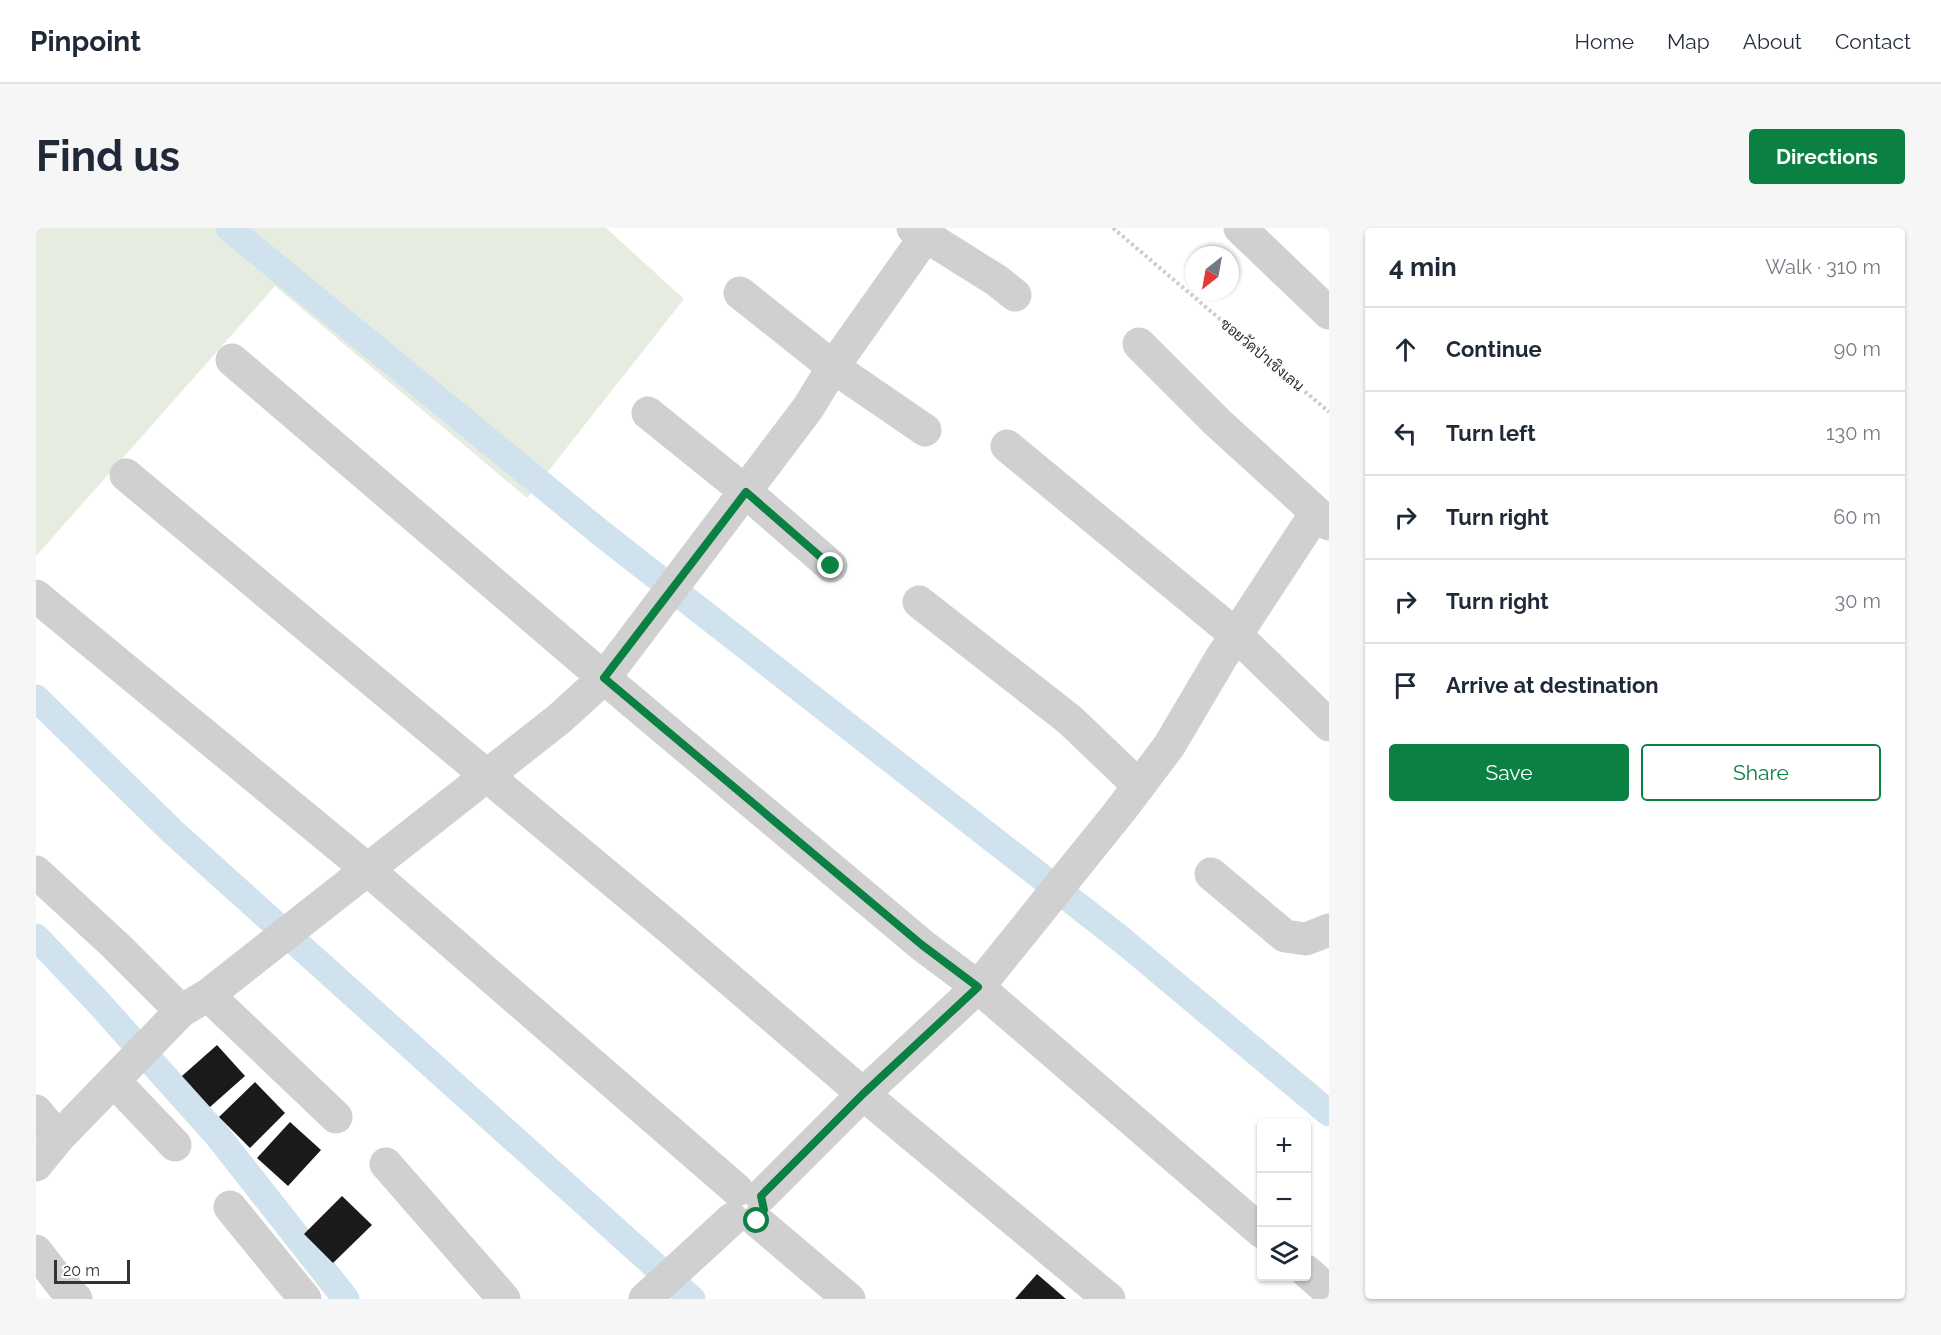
<!DOCTYPE html>
<html lang="en">
<head>
<meta charset="utf-8">
<style>
  :root { --surface:#fff; --page:#f6f6f7; --text:#1f2937; --muted:#747a83; --line:#e0e1e3; --accent:#0b8043 }
  body { margin:0; font-family:Raleway,Sarabun,sans-serif; background:var(--page); color:var(--text) }
  .controls { position:absolute; right:18px; bottom:18px; display:grid; overflow:hidden; border-radius:6px; box-shadow:0 2px 4px #0004 }
  .controls button { width:54px; height:54px; display:grid; place-items:center; padding:0; border:0; border-bottom:2px solid var(--line); background:var(--surface); color:var(--text); font:30px sans-serif }
  .compass { position:absolute; left:1149px; top:18px; width:54px; height:54px; border-radius:50%; background:var(--surface); box-shadow:0 2px 4px #0004; rotate:211deg }
  .scale { position:absolute; left:18px; bottom:15px; width:76px; box-sizing:border-box; padding-left:6px; border:3px solid #333; border-top:0; font-size:16px; line-height:21px; white-space:nowrap; color:#333; -webkit-text-stroke:4px #fff; paint-order:stroke }
  .stop { position:absolute; width:18px; height:18px; margin:-14px; border:4px solid #0b8043; border-radius:50%; background:#fff }
  .stop.end { background:#0b8043; border-color:#fff; box-shadow:0 2px 6px #0008 }
  .list { margin:0; padding:0; list-style:none }
  h2 { display:flex; justify-content:space-between; align-items:center; height:78px; margin:0; padding:0 24px; font-size:26px }
  h2 small { font-size:20px; font-weight:400; color:var(--muted) }
  .list li { display:grid; grid-template-columns:39px 1fr auto; gap:18px; align-items:center; box-sizing:border-box; height:84px; padding:0 24px; border-top:2px solid var(--line) }
  .list b { display:block; font-size:22px; white-space:nowrap }
  .list em { font-size:20px; font-style:normal; color:var(--muted) }
  .actions { display:flex; gap:12px; padding:18px 24px }
  .actions a { flex:1; padding:14px 0; border:2px solid var(--accent); border-radius:6px; text-align:center; font-size:21px; color:var(--accent) }
  .actions .main { background:var(--accent); color:#fff }
  .icon { flex:none; width:33px; height:33px; fill:none; stroke:currentColor; stroke-width:2; stroke-linecap:round; stroke-linejoin:round }
  .map { position:relative; flex:none; width:1293px; height:1071px; overflow:hidden; border-radius:6px }
  header { display:flex; align-items:center; gap:36px; box-sizing:border-box; height:84px; padding:0 30px; background:var(--surface); border-bottom:2px solid var(--line) }
  header strong { font-size:28px }
  nav { display:flex; gap:33px; margin-inline-start:auto; font-size:21px }
  .intro { display:flex; align-items:center; justify-content:space-between; box-sizing:border-box; height:144px; padding:0 36px }
  h1 { margin:0; font-size:42px }
  .button { padding:15px 27px; border-radius:6px; background:var(--accent); color:#fff; font-size:21px; font-weight:700 }
  main { display:flex; gap:36px; padding:0 36px }
  aside { flex:1; background:var(--surface); border-radius:6px; box-shadow:0 2px 4px #0004 }
  .map>svg:first-child { display:block }
  .green { fill:#e6ecdf }
  .lines { fill:none; stroke-linecap:round; stroke-linejoin:round }
  .canal { stroke:#cfe2ee; stroke-width:27 }
  .building { fill:#1a1a1a }
  .path { stroke:#cdcdcd; stroke-width:4; stroke-dasharray:3 3; stroke-linecap:butt }
  .minor { stroke:#d0d0d0; stroke-width:33 }
  .route { stroke:#0b8043; stroke-width:8 }
  .labels { text-anchor:middle; stroke-width:6; stroke-linejoin:round; paint-order:stroke }
  .street-label { font-size:15px; fill:#333; stroke:#fff }
</style>
</head>
<body>
<header>
<strong>Pinpoint</strong>
<nav><a>Home</a><a>Map</a><a>About</a><a>Contact</a></nav>
</header>
<div class="intro"><h1>Find us</h1><a class="button">Directions</a></div>
<main>
<div class="map">
<svg width="1293" height="1071" viewBox="0 0 1293 1071">
  <rect width="100%" height="100%" fill="#fff"/>
  <!-- green -->
  <path class="green" d="M0,0H570L648,71L491,270L239,58L0,328Z"/>
  <g class="lines">
    <!-- canal -->
    <g class="canal">
      <path d="M193,0L566,306L1086,712L1293,885"/>
      <path d="M0,470L137,604L656,1071"/>
      <path d="M0,709L61,773L181,907L310,1071"/>
    </g>
  </g>
  <!-- building -->
  <g class="building">
    <path d="M181,817L209,848L174,879L146,848Z"/>
    <path d="M219,854L249,885L214,920L183,889Z"/>
    <path d="M254,894L285,922L252,958L221,930Z"/>
    <path d="M306,968L336,997L297,1035L268,1006Z"/>
    <path d="M1001,1046L1030,1071H979Z"/>
  </g>
  <g class="lines">
    <!-- path -->
    <path class="path" d="M1077,0L1293,184"/>
    <!-- minor -->
    <g class="minor">
      <path d="M877,0L960,52L979,67"/>
      <path d="M1204,0L1293,85"/>
      <path d="M704,65L797,139L889,202"/>
      <path d="M1103,116L1182,195L1293,296"/>
      <path d="M196,132L568,450L886,717L942,759L1226,1004"/>
      <path d="M612,185L710,264L795,338"/>
      <path d="M971,218L1200,407L1293,497"/>
      <path d="M90,247L636,702L827,866L1073,1071"/>
      <path d="M0,368L331,641L701,962"/>
      <path d="M883,374L1034,492L1103,558"/>
      <path d="M0,644L79,717L145,783"/>
      <path d="M1175,646L1249,708L1270,711L1293,702"/>
      <path d="M172,767L300,889"/>
      <path d="M78,853L139,917"/>
      <path d="M0,883L22,910"/>
      <path d="M350,936L468,1071"/>
      <path d="M0,937L22,910L145,783L172,767L523,491L568,450L772,180L797,139L889,9"/>
      <path d="M725,968L827,866L942,759L1084,583L1133,518L1185,430L1280,285"/>
      <path d="M194,979L269,1071"/>
      <path d="M721,993L813,1071"/>
      <path d="M0,1023L26,1057L40,1071"/>
      <path d="M1270,1043L1293,1063"/>
      <path d="M609,1071L696,991"/>
    </g>
  </g>
  <g class="lines">
    <!-- route -->
    <path class="route" d="M721,993L728,982L725,968L827,866L942,759L886,717L568,450L710,264L795,338"/>
  </g>
  <g class="labels">
    <!-- street labels -->
    <g class="street-label">
      <text transform="translate(1226 127) rotate(40)" y="5">ซอยวัดป่าเชิงเลน</text>
    </g>
  </g>
</svg>
<div class="controls">
<button>+</button>
<button>−</button>
<button><svg class="icon" aria-label="layers" viewBox="0 0 24 24"><path d="M12 4l9 5-9 5-9-5zM3 14l9 5 9-5"/></svg></button>
</div>
<svg class="compass" viewBox="-18 -18 36 36"><path d="M0-13l5 13h-10z" fill="#e53935"/><path d="M0 13l5-13h-10z" fill="#747a83"/></svg>
<div class="scale">20 m</div>
<div class="stop" style="left:721px;top:993px"></div>
<div class="stop end" style="left:795px;top:338px"></div>
</div>
<aside>
<h2>4 min<small>Walk · 310 m</small></h2>
<ul class="list">
<li><svg class="icon" aria-label="ahead" viewBox="0 0 24 24"><path d="M12 20V5M6 11l6-6 6 6"/></svg><div><b>Continue</b></div><em>90 m</em></li>
<li><svg class="icon" aria-label="left" viewBox="0 0 24 24"><path d="M17 20v-9H6M10 6l-5 5 5 5"/></svg><div><b>Turn left</b></div><em>130 m</em></li>
<li><svg class="icon" aria-label="right" viewBox="0 0 24 24"><path d="M7 20v-9h11M14 6l5 5-5 5"/></svg><div><b>Turn right</b></div><em>60 m</em></li>
<li><svg class="icon" aria-label="right" viewBox="0 0 24 24"><path d="M7 20v-9h11M14 6l5 5-5 5"/></svg><div><b>Turn right</b></div><em>30 m</em></li>
<li><svg class="icon" aria-label="arrive" viewBox="0 0 24 24"><path d="M6 21V4h12l-3 4 3 4H6"/></svg><div><b>Arrive at destination</b></div></li>
</ul>
<div class="actions"><a class="main">Save</a><a>Share</a></div>
</aside>
</main>
</body>
</html>
